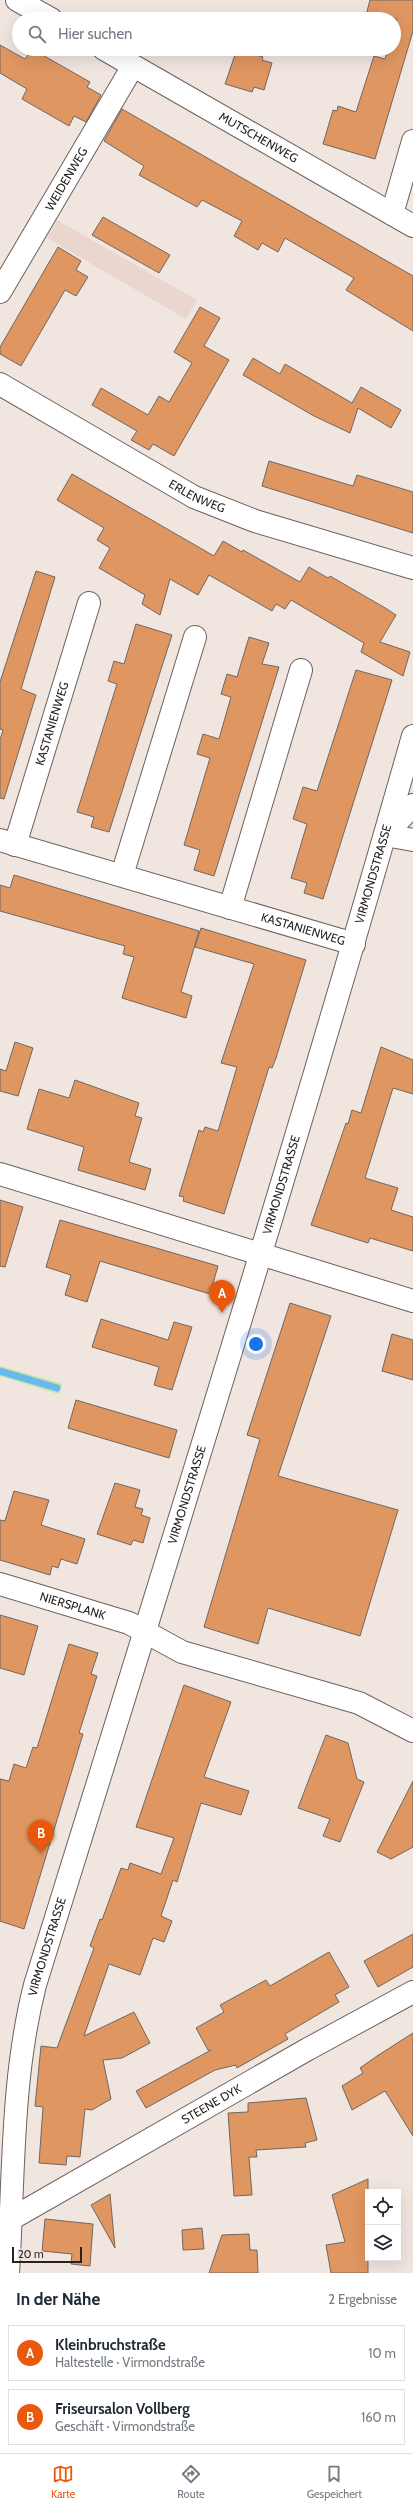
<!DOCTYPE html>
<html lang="de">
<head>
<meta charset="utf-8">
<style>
  :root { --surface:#fff; --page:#f2f2f3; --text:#1f2937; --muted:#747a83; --line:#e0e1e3; --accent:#ea580c }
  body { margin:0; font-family:Cabin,sans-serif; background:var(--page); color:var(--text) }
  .controls { position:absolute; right:12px; bottom:12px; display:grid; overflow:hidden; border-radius:0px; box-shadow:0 4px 16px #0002 }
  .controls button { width:36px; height:36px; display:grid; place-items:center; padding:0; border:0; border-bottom:1px solid var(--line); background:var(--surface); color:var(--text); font:20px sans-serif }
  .scale { position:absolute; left:12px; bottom:10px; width:70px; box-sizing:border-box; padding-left:4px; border:2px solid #282322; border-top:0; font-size:11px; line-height:14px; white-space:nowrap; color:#282322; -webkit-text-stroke:3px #f1e5e0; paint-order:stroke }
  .you { position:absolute; left:256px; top:1344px; width:14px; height:14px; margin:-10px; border:3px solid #fff; border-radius:50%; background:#1a73e8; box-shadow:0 0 0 6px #1a73e833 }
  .badge { display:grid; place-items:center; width:26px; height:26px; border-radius:50%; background:var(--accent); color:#fff; font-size:13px; font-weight:700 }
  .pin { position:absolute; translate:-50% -33px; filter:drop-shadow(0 1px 2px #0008) }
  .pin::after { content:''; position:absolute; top:21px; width:14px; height:12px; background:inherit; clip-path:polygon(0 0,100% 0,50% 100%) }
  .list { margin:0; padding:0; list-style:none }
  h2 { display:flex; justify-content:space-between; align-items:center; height:52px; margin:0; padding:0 16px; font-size:17px }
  h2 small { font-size:13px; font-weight:400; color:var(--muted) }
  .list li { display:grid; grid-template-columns:26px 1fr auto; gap:12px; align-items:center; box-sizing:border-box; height:56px; margin:0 8px 8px; padding:0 8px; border:1px solid var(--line); border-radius:0px }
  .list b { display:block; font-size:15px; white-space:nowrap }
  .list p { margin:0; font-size:13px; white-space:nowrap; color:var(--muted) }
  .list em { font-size:13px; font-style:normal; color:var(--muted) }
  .icon { flex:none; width:22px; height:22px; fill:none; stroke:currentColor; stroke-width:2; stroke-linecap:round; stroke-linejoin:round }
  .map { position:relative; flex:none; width:413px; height:2273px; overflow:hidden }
  .search { position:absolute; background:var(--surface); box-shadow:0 4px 16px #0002; left:12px; right:12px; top:12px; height:44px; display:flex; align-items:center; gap:10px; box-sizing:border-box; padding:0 14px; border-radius:22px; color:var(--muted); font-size:15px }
  .sheet { height:180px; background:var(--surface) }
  nav { display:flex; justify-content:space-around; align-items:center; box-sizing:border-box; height:56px; border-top:1px solid var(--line); background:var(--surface); font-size:11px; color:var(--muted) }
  nav a { display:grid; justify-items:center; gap:2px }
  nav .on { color:var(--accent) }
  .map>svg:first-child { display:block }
  .built { fill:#ead6ce }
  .green { fill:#bde69e }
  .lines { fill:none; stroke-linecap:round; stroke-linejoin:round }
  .stream { stroke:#69b8f0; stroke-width:7 }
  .building { fill:#df9661; stroke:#706761 }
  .street-casing { stroke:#6b615d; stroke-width:24 }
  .street { stroke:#fff; stroke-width:22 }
  .labels { text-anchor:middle; stroke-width:3.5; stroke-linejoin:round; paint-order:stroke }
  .street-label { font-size:12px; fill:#282322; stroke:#f1e5e0 }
</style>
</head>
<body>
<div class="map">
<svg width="413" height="2273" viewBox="0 0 413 2273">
  <rect width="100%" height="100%" fill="#f1e5e0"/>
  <!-- built -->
  <path class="built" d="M57,220L197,300L186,319L47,238Z"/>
  <!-- green -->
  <path class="green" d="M0,1366L62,1384L59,1394L0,1376Z"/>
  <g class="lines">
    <!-- stream -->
    <path class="stream" d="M0,1371L57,1388"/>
  </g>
  <!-- building -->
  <g class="building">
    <path d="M370,0H413V31L375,159L323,144L333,110L337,111L338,106L356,112L374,56L385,59L388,49H394V29L397,19H365Z"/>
    <path d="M0,45L25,59L32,49L90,82L87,87L101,95L86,122L74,116L69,126L22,99L27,89L0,73Z"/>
    <path d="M237,49L263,57L262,60L272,63L264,90L254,87L252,92L225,84Z"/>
    <path d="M122,109L413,276V331L346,290L354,278L285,238L278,252L262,243L258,250L234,236L242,221L202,200L197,207L139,175L144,166L104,141Z"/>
    <path d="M103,217L170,255L159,273L92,235Z"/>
    <path d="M58,247L81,261L76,270L88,277L76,296L65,290L21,366L0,354V347Z"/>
    <path d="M200,307L220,318L204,346L229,360L174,456L153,444L149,450L131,440L137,431L92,405L101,388L148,415L159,396L169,402L192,363L174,352Z"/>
    <path d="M253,358L280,374L285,364L352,403L361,387L401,410L391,428L358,408L350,433L314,416L243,375Z"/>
    <path d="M269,461L353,486L357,475L413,492V533L262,486Z"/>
    <path d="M72,474L214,556L223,541L242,552L243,550L300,582L309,567L328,578L330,576L387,609L396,615L380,642L410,652L403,676L361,652L364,643L291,600L285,609L276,604L272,611L209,575L198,595L170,579L160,615L142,604L145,595L99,568L110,548L97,540L104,528L57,500Z"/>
    <path d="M36,571L55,577L21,689L36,695L4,799L0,798V740L3,730L0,729V682Z"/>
    <path d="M136,624L172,635L109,832L91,827L94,817L77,812L117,684L108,681L114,661L124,664Z"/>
    <path d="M249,637L269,643L262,664L279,667L214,876L194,870L200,850L184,845L210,758L197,754L203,734L219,739L231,697L221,694L227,674L237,677Z"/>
    <path d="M356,670L392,680L323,899L304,893L307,883L291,878L307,824L293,819L303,787L317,791Z"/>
    <path d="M14,875L199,931L181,992L192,996L186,1018L122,998L134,957L123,954L125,946L0,911V885L10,888Z"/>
    <path d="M201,928L306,960L276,1058L272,1068L269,1067L224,1214L183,1201L184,1197L179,1196L199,1130L203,1132L205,1127L218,1131L237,1067L221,1063L254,964L195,947Z"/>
    <path d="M15,1042L33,1048L18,1096L0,1091V1069L6,1071Z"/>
    <path d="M381,1047L413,1060V1094L393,1088L365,1178L398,1188L391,1210L413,1217V1251L370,1238L368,1243L311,1225L346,1123L348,1124L352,1110L361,1113Z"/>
    <path d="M75,1080L139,1103L135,1116L142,1118L129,1162L151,1169L145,1190L78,1170L84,1147L27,1129L39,1089L69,1098Z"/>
    <path d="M0,1200L23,1207L5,1267L0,1266Z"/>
    <path d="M60,1220L218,1266L210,1294L100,1261L87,1302L65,1295L71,1275L46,1267Z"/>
    <path d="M290,1303L331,1316L278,1476L398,1510L360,1636L268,1608L258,1644L204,1627L260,1439L247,1435Z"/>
    <path d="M101,1319L168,1340L174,1322L192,1327L172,1390L154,1385L159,1367L92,1347Z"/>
    <path d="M392,1334L413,1340V1380L382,1371Z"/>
    <path d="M76,1400L177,1430L169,1458L68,1428Z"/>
    <path d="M115,1483L140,1490L135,1507L143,1509L141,1515L150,1518L143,1543L133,1540L131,1545L97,1534Z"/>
    <path d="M14,1491L49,1500L41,1525L85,1539L77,1564L61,1559L58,1568L52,1566L50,1575L0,1560V1520L5,1521Z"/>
    <path d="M0,1615L38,1626L24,1675L0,1668Z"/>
    <path d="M69,1644L98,1653L91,1674L97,1676L79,1733L83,1734L24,1929L0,1921V1779L9,1781L14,1764L26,1768L33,1747L37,1748Z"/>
    <path d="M184,1685L231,1702L204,1777L249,1791L241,1815L201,1803L177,1882L173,1880L161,1916L172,1921L164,1942L153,1938L140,1975L109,1964L84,2036L134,2012L150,2043L122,2058L103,2060L111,2099L92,2110L85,2109L80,2157L67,2156L66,2165L39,2163L43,2107L35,2106L41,2046L57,2048L94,1948L90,1946L100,1919L102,1920L121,1868L128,1870L130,1863L161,1874L174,1838L136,1827Z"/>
    <path d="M326,1735L348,1743L357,1779L364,1782L340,1842L323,1836L330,1819L298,1808Z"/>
    <path d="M413,1781V1847L391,1859L377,1852Z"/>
    <path d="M413,1934V1967L378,1987L364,1961Z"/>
    <path d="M329,1952L349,1987L335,1995L339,2002L285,2034L288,2039L237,2068L236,2065L215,2070L146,2108L136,2091L211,2050H208L196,2028L224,2012L220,2005L266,1980L270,1986Z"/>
    <path d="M413,2033V2136L385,2091L352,2110L342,2086L363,2073L360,2068L377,2056Z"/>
    <path d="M306,2098L317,2140L305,2143L306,2147L256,2150L257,2157H249L252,2195L234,2196L228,2113L248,2112V2103Z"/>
    <path d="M368,2179V2273H331L326,2245L345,2242L332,2195Z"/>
    <path d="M110,2194L115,2248L91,2205Z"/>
    <path d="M45,2219L93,2224L90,2266L71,2264L72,2254L42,2251Z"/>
    <path d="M202,2228L204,2249L183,2250L182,2230Z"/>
    <path d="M249,2234L250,2250H257L258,2273H209L222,2235Z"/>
  </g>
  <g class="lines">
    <!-- street casing -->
    <g class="street-casing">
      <g id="street">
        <path d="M17,0L51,19"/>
        <path id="s1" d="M104,49L413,226"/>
        <path d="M392,214L413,141"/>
        <path id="s2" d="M0,292L133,66"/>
        <path id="s3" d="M0,384L194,497L255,521L413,568"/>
        <path d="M387,833L413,805"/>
        <path d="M385,835L413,840"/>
        <path id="s4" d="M0,840L354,944"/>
        <path id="s5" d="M15,845L89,603"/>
        <path d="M122,875L195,637"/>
        <path d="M230,908L301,670"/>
        <path d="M0,1174L413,1301"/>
        <path id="s6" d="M0,1584L129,1623L182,1652L359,1703L413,1731"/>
        <path id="s7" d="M11,2219L308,2049L413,1992"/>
        <path id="s8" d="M8,2273C14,2177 11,2079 35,1985C164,1570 294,1155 413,736"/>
      </g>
    </g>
    <!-- street -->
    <use href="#street" class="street"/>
  </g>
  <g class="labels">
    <!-- street labels -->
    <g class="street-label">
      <text dy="4" stroke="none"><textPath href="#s1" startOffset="178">MUTSCHENWEG</textPath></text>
      <text dy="4" stroke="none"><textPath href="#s2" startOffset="131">WEIDENWEG</textPath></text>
      <text dy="4" stroke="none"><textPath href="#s3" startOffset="227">ERLENWEG</textPath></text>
      <text dy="4" stroke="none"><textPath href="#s5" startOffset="127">KASTANIENWEG</textPath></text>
      <text dy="4" stroke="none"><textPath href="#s8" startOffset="1451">VIRMONDSTRASSE</textPath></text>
      <text dy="4" stroke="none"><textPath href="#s4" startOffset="316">KASTANIENWEG</textPath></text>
      <text dy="4" stroke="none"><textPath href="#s8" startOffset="1127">VIRMONDSTRASSE</textPath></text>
      <text dy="4" stroke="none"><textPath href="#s8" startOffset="803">VIRMONDSTRASSE</textPath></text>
      <text dy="4" stroke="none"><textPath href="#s6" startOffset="76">NIERSPLANK</textPath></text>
      <text dy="4" stroke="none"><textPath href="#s8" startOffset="330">VIRMONDSTRASSE</textPath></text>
      <text dy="4" stroke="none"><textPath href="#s7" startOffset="231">STEENE DYK</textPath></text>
    </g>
  </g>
</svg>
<div class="controls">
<button><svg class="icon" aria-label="locate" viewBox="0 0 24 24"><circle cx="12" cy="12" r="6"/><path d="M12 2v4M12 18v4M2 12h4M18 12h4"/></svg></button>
<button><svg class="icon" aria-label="layers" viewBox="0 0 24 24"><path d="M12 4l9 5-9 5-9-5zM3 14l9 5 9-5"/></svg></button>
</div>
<div class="scale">20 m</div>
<div class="you"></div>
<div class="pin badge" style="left:222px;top:1313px">A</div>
<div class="pin badge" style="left:41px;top:1853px">B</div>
<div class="search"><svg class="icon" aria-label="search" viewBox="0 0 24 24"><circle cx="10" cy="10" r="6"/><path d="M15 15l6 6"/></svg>Hier suchen</div>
</div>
<section class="sheet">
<h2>In der Nähe<small>2 Ergebnisse</small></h2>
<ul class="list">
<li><span class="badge">A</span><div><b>Kleinbruchstraße</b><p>Haltestelle · Virmondstraße</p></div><em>10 m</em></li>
<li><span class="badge">B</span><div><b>Friseursalon Vollberg</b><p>Geschäft · Virmondstraße</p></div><em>160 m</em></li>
</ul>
</section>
<nav>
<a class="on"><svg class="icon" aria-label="map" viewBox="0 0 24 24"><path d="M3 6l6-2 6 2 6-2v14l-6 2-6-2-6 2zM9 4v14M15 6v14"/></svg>Karte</a>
<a><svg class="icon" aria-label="directions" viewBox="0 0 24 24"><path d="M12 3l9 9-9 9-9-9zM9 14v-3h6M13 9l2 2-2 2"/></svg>Route</a>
<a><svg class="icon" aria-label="saved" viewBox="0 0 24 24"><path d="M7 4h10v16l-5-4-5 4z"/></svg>Gespeichert</a>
</nav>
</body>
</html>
